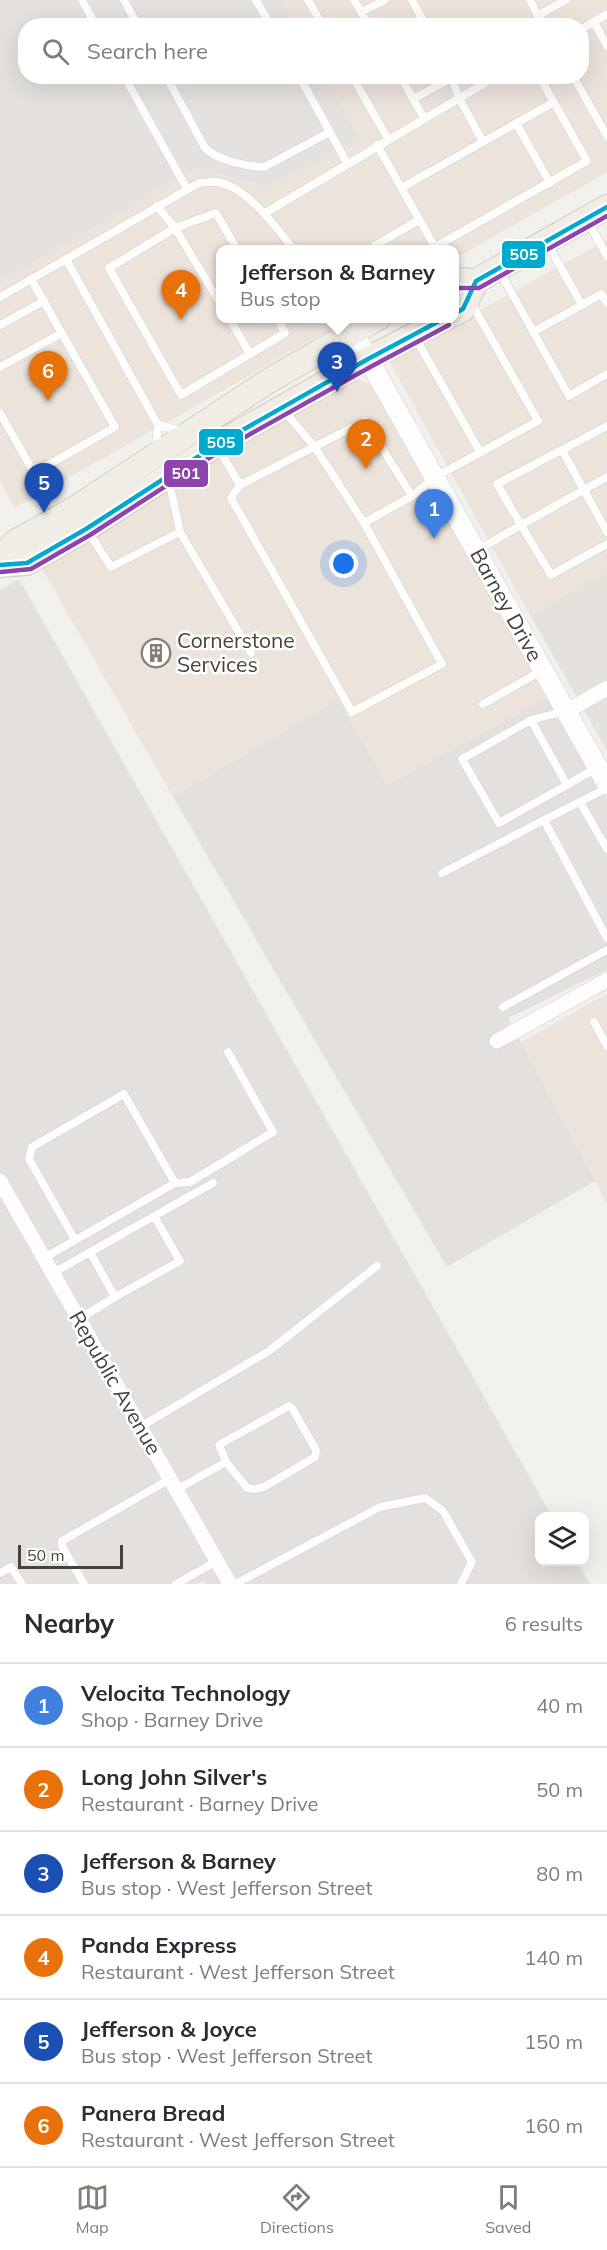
<!DOCTYPE html>
<html lang="en">
<head>
<meta charset="utf-8">
<style>
  :root { --surface:#fff; --page:#f7f7f7; --text:#2b2b33; --muted:#7c7c81; --line:#e1e1e2; --accent:#847e79 }
  body { margin:0; font-family:Mulish,sans-serif; background:var(--page); color:var(--text) }
  .controls { position:absolute; right:18px; bottom:18px; display:grid; overflow:hidden; border-radius:12px; box-shadow:0 6px 24px #0002 }
  .controls button { width:54px; height:54px; display:grid; place-items:center; padding:0; border:0; border-bottom:2px solid var(--line); background:var(--surface); color:var(--text); font:30px sans-serif }
  .scale { position:absolute; left:18px; bottom:15px; width:105px; box-sizing:border-box; padding-left:6px; border:3px solid #48413a; border-top:0; font-size:16px; line-height:21px; white-space:nowrap; color:#48413a; -webkit-text-stroke:4px #fff; paint-order:stroke }
  .you { position:absolute; left:344px; top:564px; width:21px; height:21px; margin:-15px; border:4px solid #fff; border-radius:50%; background:#1a73e8; box-shadow:0 0 0 9px #1a73e833 }
  .badge { display:grid; place-items:center; width:39px; height:39px; border-radius:50%; background:var(--accent); color:#fff; font-size:20px; font-weight:700 }
  .pin { position:absolute; translate:-50% -50px; filter:drop-shadow(0 2px 3px #0008) }
  .pin::after { content:''; position:absolute; top:32px; width:21px; height:18px; background:inherit; clip-path:polygon(0 0,100% 0,50% 100%) }
  .popup { position:absolute; left:216px; top:245px; width:243px; height:78px; box-sizing:border-box; display:grid; place-content:center; border-radius:12px; background:var(--surface); filter:drop-shadow(0 2px 4px #0005); font-size:20px; white-space:nowrap; color:var(--muted) }
  .popup b { font-size:22px; color:var(--text) }
  .popup::after { content:''; position:absolute; left:50%; top:100%; margin-left:-12px; border:12px solid transparent; border-top-color:var(--surface) }
  .list { margin:0; padding:0; list-style:none }
  h2 { display:flex; justify-content:space-between; align-items:center; height:78px; margin:0; padding:0 24px; font-size:26px }
  h2 small { font-size:20px; font-weight:400; color:var(--muted) }
  .list li { display:grid; grid-template-columns:39px 1fr auto; gap:18px; align-items:center; box-sizing:border-box; height:84px; padding:0 24px; border-top:2px solid var(--line) }
  .list b { display:block; font-size:22px; white-space:nowrap }
  .list p { margin:0; font-size:20px; white-space:nowrap; color:var(--muted) }
  .list em { font-size:20px; font-style:normal; color:var(--muted) }
  .icon { flex:none; width:33px; height:33px; fill:none; stroke:currentColor; stroke-width:2; stroke-linecap:round; stroke-linejoin:round }
  .map { position:relative; flex:none; width:607px; height:1584px; overflow:hidden }
  .search { position:absolute; background:var(--surface); box-shadow:0 6px 24px #0002; left:18px; right:18px; top:18px; height:66px; display:flex; align-items:center; gap:15px; box-sizing:border-box; padding:0 21px; border-radius:24px; color:var(--muted); font-size:22px }
  .sheet { height:582px; background:var(--surface) }
  nav { display:flex; justify-content:space-around; align-items:center; box-sizing:border-box; height:84px; border-top:2px solid var(--line); background:var(--surface); font-size:16px; color:var(--muted) }
  nav a { display:grid; justify-items:center; gap:3px }
  nav .on { color:var(--accent) }
  .map>svg:first-child { display:block }
  .residential { fill:#e5e1dc }
  .commercial { fill:#ece3db; fill-rule:evenodd }
  .industrial { fill:#e4e0dd }
  .parking { fill:#e4e1de }
  .lines { fill:none; stroke-linecap:round; stroke-linejoin:round }
  .service-casing { stroke:#d0cecb; stroke-width:9 }
  .minor-casing { stroke:#d0cecb; stroke-width:16 }
  .tertiary-casing { stroke:#d0cecb; stroke-width:21 }
  .primary-casing { stroke:#d2cabd; stroke-width:26 }
  .service { stroke:#fdfdfc; stroke-width:8 }
  .minor { stroke:#fdfdfc; stroke-width:15 }
  .tertiary { stroke:#fdfdfc; stroke-width:20 }
  .primary { stroke:#f0ede6; stroke-width:24 }
  .bus-1-casing { stroke:#fff; stroke-width:9 }
  .bus-2-casing { stroke:#fff; stroke-width:9 }
  .bus-1 { stroke:#00a9ce; stroke-width:4.5 }
  .bus-2 { stroke:#8e44ad; stroke-width:4.5 }
  .labels { text-anchor:middle; stroke-width:5; stroke-linejoin:round; paint-order:stroke }
  .street-label { font-size:21px; fill:#48413a; stroke:#fff }
  .poi-label { font-size:21px; fill:#48413a; stroke:#fff; text-anchor:start }
  .line-badge { stroke:#fff; stroke-width:2 }
  .badge-label { font-size:16px; text-anchor:middle; font-weight:bold; fill:#fff }
</style>
</head>
<body>
<div class="map">
<svg width="607" height="1584" viewBox="0 0 607 1584">
  <rect width="100%" height="100%" fill="#f2f0ed"/>
  <!-- residential -->
  <path class="residential" d="M607,571V751L530,615Z"/>
  <!-- commercial -->
  <g class="commercial">
    <path d="M0,0H607V172L454,259V249H220V318L349,319L15,508L0,481ZM26,26H582V76H26Z"/>
    <path d="M607,240V571L530,615L389,361Z"/>
    <path d="M355,379L371,384L378,394L549,697L387,785L338,699L173,797L40,565Z"/>
    <path d="M607,994V1204L521,1042Z"/>
  </g>
  <!-- industrial -->
  <g class="industrial">
    <path d="M19,579L552,1516H540V1562H577L590,1584H206L203,1581L197,1584H0V590Z"/>
    <path d="M549,697L607,798V970L508,1018L595,1181L447,1267L173,797L338,699L387,785Z"/>
  </g>
  <!-- parking -->
  <path class="parking" d="M0,0H281L295,25L26,26V76L324,77L359,138L268,187L197,167L0,281Z"/>
  <g class="lines">
    <!-- service casing -->
    <g class="service-casing">
      <g id="service">
        <path d="M82,0L96,26"/>
        <path d="M124,0L138,26"/>
        <path d="M256,0L271,26"/>
        <path d="M308,0L323,26"/>
        <path d="M354,0L369,26"/>
        <path d="M412,0L426,26"/>
        <path d="M530,0L543,26"/>
        <path d="M361,12L385,0"/>
        <path d="M537,16L566,0"/>
        <path d="M594,22L607,46"/>
        <path d="M582,29L607,14"/>
        <path d="M124,76L187,189"/>
        <path d="M166,76L205,148C219,161 245,166 264,167L330,132"/>
        <path d="M299,76L347,163"/>
        <path d="M352,76L388,139"/>
        <path d="M400,76L424,118"/>
        <path d="M451,76L459,98L483,142"/>
        <path d="M573,76L607,136"/>
        <path d="M413,99L452,78"/>
        <path d="M516,123L550,183"/>
        <path d="M377,145L435,247L587,161L539,76"/>
        <path d="M401,188L554,102"/>
        <path d="M157,206L175,228L220,303"/>
        <path d="M265,213L497,76"/>
        <path d="M588,222L607,256"/>
        <path d="M237,249L216,213L175,228L109,268L181,395L285,333L277,318"/>
        <path d="M376,249L374,246L419,220"/>
        <path d="M66,259L158,425"/>
        <path d="M500,272L569,396L607,374"/>
        <path d="M0,297L199,183C205,183 212,181 217,182C246,186 277,228 293,249"/>
        <path d="M582,305L601,294L607,303"/>
        <path d="M229,318L250,354"/>
        <path d="M0,325L44,301"/>
        <path d="M533,332L582,305L548,245"/>
        <path d="M415,337L480,452"/>
        <path d="M0,367L62,333"/>
        <path d="M284,411L314,446L364,523L412,496L435,477L538,421L472,304"/>
        <path d="M0,413L34,473L115,427L31,279"/>
        <path d="M156,448L158,425L182,431"/>
        <path d="M218,448L240,485L365,421L412,496"/>
        <path d="M562,450L607,532"/>
        <path d="M607,477L521,525L551,575L607,544"/>
        <path d="M240,485L231,498L352,712L442,664L364,523"/>
        <path d="M180,532L251,653"/>
        <path d="M89,533L111,567L180,532L169,481"/>
        <path d="M478,550L521,525L497,484L607,426"/>
        <path d="M483,704L541,671"/>
        <path d="M565,711L531,720L567,785L596,768"/>
        <path d="M531,720L462,759L499,823L567,785"/>
        <path d="M607,788L544,820L607,938"/>
        <path d="M580,802L607,849"/>
        <path d="M442,873L544,820"/>
        <path d="M503,1007L607,950"/>
        <path d="M594,1022L607,1046"/>
        <path d="M75,1240L29,1159L32,1147L124,1094L175,1183"/>
        <path d="M90,1252L115,1297L180,1261L154,1216"/>
        <path d="M44,1258L175,1183L190,1182L273,1132L228,1052"/>
        <path d="M53,1273L213,1183"/>
        <path d="M79,1319L115,1297"/>
        <path d="M140,1427L269,1351L377,1266"/>
        <path d="M176,1490L226,1462L247,1488L255,1489L264,1487L315,1457L316,1450L292,1408L289,1406L222,1443L219,1445L226,1462"/>
        <path d="M0,1573L11,1567L22,1584"/>
        <path d="M84,1584L62,1546V1541L170,1479"/>
        <path d="M176,1584L217,1561"/>
        <path d="M235,1584L380,1507L425,1498L443,1511L472,1562L461,1584"/>
      </g>
    </g>
    <!-- minor casing -->
    <g class="minor-casing">
      <g id="minor">
        <path d="M567,711L607,688"/>
        <path d="M497,1041L607,980"/>
        <path d="M0,1181L230,1584"/>
      </g>
    </g>
    <!-- tertiary casing -->
    <g class="tertiary-casing">
      <path id="tertiary" d="M353,332L607,784"/>
    </g>
    <!-- primary casing -->
    <g class="primary-casing">
      <g id="primary">
        <path d="M454,280L476,281L607,207"/>
        <path d="M454,314L463,309L476,281"/>
        <path d="M0,559L15,542L74,509L270,380L378,318"/>
        <path d="M0,565L27,563L86,529L216,445L368,359L446,318"/>
      </g>
    </g>
    <!-- service -->
    <use href="#service" class="service"/>
    <!-- minor -->
    <use href="#minor" class="minor"/>
    <!-- tertiary -->
    <use href="#tertiary" class="tertiary"/>
    <!-- primary -->
    <use href="#primary" class="primary"/>
    <!-- bus-1 casing -->
    <g class="bus-1-casing">
      <g id="bus-1">
        <path d="M454,314L463,309L476,281L607,207"/>
        <path d="M0,565L27,563L86,529L216,445L368,359L445,318"/>
      </g>
    </g>
    <!-- bus-2 casing -->
    <g class="bus-2-casing">
      <g id="bus-2">
        <path d="M454,288H479L607,216"/>
        <path d="M1,572L31,569L90,535L220,451L372,366L449,325"/>
      </g>
    </g>
    <!-- bus-1 -->
    <use href="#bus-1" class="bus-1"/>
    <!-- bus-2 -->
    <use href="#bus-2" class="bus-2"/>
  </g>
  <!-- icons -->
  <defs>
    <g id="building-ring" transform="scale(1.5)"><circle r="9.5" fill="#fff" stroke="#847e79" stroke-width="1.5"/><path d="M-4-6H4V6H1V3H-1V6H-4ZM-2.5-4.3h1.7v1.8h-1.7ZM.8-4.3h1.7v1.8H.8ZM-2.5-1h1.7V.8h-1.7ZM.8-1h1.7V.8H.8Z" fill="#847e79"/></g>
  </defs>
  <g fill-rule="evenodd">
    <use href="#building-ring" x="156" y="653"/>
  </g>
  <g class="labels">
    <!-- street labels -->
    <g class="street-label">
      <text transform="translate(506 605) rotate(61)" y="7">Barney Drive</text>
      <text transform="translate(115 1383) rotate(60)" y="7">Republic Avenue</text>
    </g>
    <!-- poi labels -->
    <g class="poi-label">
      <text x="177" y="648">Cornerstone<tspan x="177" dy="24">Services</tspan></text>
    </g>
  </g>
  <g class="line-badge">
    <rect x="501" y="240" width="45" height="29" rx="6" fill="#00a9ce"/>
    <rect x="198" y="428" width="46" height="28" rx="6" fill="#00a9ce"/>
    <rect x="163" y="459" width="46" height="29" rx="6" fill="#8e44ad"/>
  </g>
  <g class="badge-label">
    <text x="524" y="260">505</text>
    <text x="221" y="448">505</text>
    <text x="186" y="479">501</text>
  </g>
</svg>
<div class="controls">
<button><svg class="icon" aria-label="layers" viewBox="0 0 24 24"><path d="M12 4l9 5-9 5-9-5zM3 14l9 5 9-5"/></svg></button>
</div>
<div class="scale">50 m</div>
<div class="you"></div>
<div class="pin badge" style="left:434px;top:539px;background:#3f7fe0">1</div>
<div class="pin badge" style="left:366px;top:469px;background:#e8710a">2</div>
<div class="pin badge" style="left:337px;top:392px;background:#1a4fb4">3</div>
<div class="popup"><b>Jefferson &amp; Barney</b>Bus stop</div>
<div class="pin badge" style="left:181px;top:320px;background:#e8710a">4</div>
<div class="pin badge" style="left:44px;top:513px;background:#1a4fb4">5</div>
<div class="pin badge" style="left:48px;top:401px;background:#e8710a">6</div>
<div class="search"><svg class="icon" aria-label="search" viewBox="0 0 24 24"><circle cx="10" cy="10" r="6"/><path d="M15 15l6 6"/></svg>Search here</div>
</div>
<section class="sheet">
<h2>Nearby<small>6 results</small></h2>
<ul class="list">
<li><span class="badge" style="background:#3f7fe0">1</span><div><b>Velocita Technology</b><p>Shop · Barney Drive</p></div><em>40 m</em></li>
<li><span class="badge" style="background:#e8710a">2</span><div><b>Long John Silver's</b><p>Restaurant · Barney Drive</p></div><em>50 m</em></li>
<li><span class="badge" style="background:#1a4fb4">3</span><div><b>Jefferson &amp; Barney</b><p>Bus stop · West Jefferson Street</p></div><em>80 m</em></li>
<li><span class="badge" style="background:#e8710a">4</span><div><b>Panda Express</b><p>Restaurant · West Jefferson Street</p></div><em>140 m</em></li>
<li><span class="badge" style="background:#1a4fb4">5</span><div><b>Jefferson &amp; Joyce</b><p>Bus stop · West Jefferson Street</p></div><em>150 m</em></li>
<li><span class="badge" style="background:#e8710a">6</span><div><b>Panera Bread</b><p>Restaurant · West Jefferson Street</p></div><em>160 m</em></li>
</ul>
</section>
<nav>
<a class="on"><svg class="icon" aria-label="map" viewBox="0 0 24 24"><path d="M3 6l6-2 6 2 6-2v14l-6 2-6-2-6 2zM9 4v14M15 6v14"/></svg>Map</a>
<a><svg class="icon" aria-label="directions" viewBox="0 0 24 24"><path d="M12 3l9 9-9 9-9-9zM9 14v-3h6M13 9l2 2-2 2"/></svg>Directions</a>
<a><svg class="icon" aria-label="saved" viewBox="0 0 24 24"><path d="M7 4h10v16l-5-4-5 4z"/></svg>Saved</a>
</nav>
</body>
</html>
